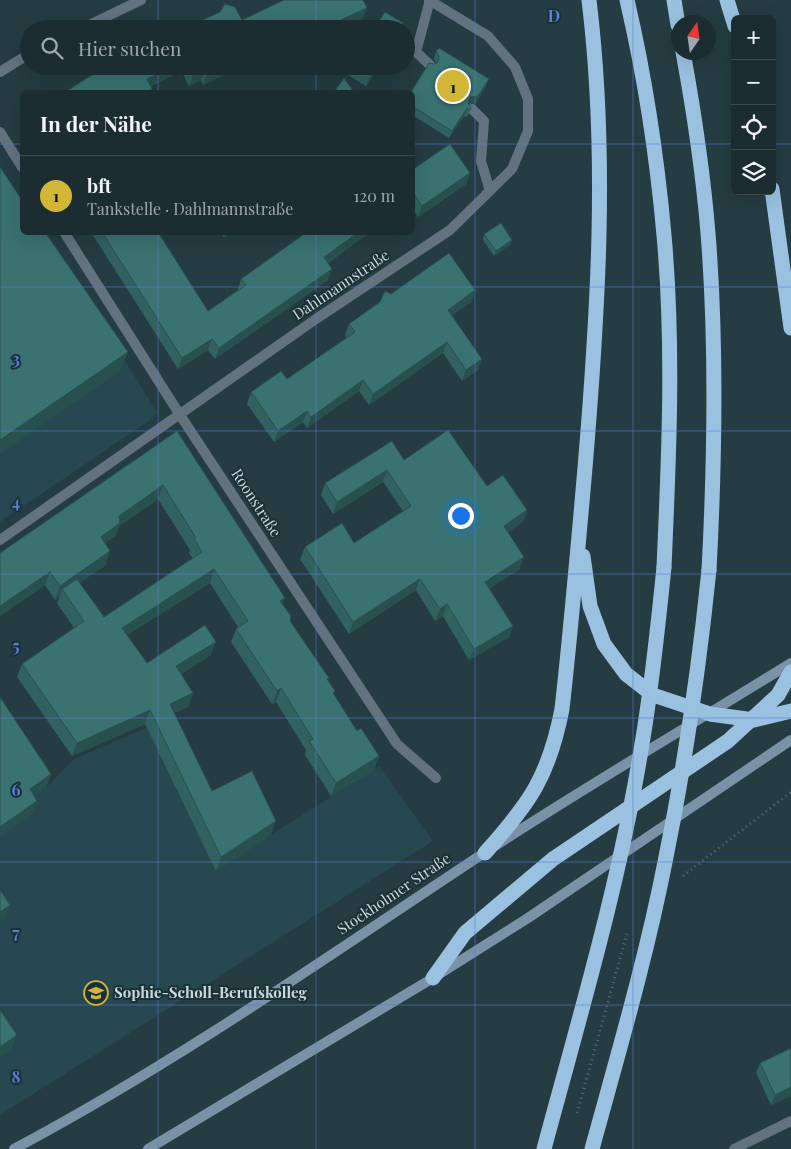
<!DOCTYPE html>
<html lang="de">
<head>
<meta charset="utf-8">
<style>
  :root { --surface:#1c2d32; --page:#25353a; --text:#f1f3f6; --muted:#a0a8ac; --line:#3a494d; --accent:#d2b736 }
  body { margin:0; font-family:"Playfair Display",serif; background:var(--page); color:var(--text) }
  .controls { position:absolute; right:15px; top:15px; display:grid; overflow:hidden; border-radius:8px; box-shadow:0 5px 20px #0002 }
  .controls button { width:45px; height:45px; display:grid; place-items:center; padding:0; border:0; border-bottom:1px solid var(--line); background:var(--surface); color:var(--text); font:25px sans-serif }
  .compass { position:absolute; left:671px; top:15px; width:45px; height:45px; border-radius:50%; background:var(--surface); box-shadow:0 5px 20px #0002; rotate:13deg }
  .you { position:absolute; left:460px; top:515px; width:18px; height:18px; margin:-12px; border:4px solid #fff; border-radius:50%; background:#1a73e8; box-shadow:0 0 0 8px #1a73e833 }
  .badge { display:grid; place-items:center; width:32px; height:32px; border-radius:50%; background:var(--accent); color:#111; font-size:16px; font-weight:700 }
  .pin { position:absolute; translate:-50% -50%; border:2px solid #fff; box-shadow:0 1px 5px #0006 }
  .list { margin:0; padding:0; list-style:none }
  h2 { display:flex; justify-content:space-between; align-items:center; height:65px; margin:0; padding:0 20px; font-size:21px }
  h2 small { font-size:16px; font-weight:400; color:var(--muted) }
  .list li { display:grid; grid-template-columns:32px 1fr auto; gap:15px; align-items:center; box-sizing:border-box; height:80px; padding:0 20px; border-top:1px solid var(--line) }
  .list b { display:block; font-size:19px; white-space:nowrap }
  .list p { margin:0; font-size:16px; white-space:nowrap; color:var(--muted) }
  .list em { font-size:16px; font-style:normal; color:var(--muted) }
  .icon { flex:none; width:28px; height:28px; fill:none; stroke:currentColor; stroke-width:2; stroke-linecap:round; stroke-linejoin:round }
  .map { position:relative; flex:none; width:791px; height:1149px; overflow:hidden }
  .search { position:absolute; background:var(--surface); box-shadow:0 5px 20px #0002; left:20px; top:20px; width:395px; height:55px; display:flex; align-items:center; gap:12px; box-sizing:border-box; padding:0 18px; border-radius:28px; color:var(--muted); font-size:19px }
  .panel { position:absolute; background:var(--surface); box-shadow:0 5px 20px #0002; left:20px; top:90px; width:395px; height:145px; border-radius:8px }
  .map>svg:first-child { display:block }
  .built { fill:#274851 }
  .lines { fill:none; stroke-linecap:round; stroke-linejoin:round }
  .path { stroke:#596d72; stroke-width:3; stroke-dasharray:1 4; stroke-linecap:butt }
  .lane { stroke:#62727e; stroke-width:10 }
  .street { stroke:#62727e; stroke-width:10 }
  .secondary { stroke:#7992a6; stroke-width:10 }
  .highway { stroke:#9ac1df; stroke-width:15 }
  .highway-bridge { stroke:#9ac1df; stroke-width:15 }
  .wall { fill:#316260; fill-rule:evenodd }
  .shaded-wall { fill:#28504e }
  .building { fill:#397270; stroke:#28504e }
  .grid { fill:none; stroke:#5a7fd9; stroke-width:1; stroke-opacity:0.55 }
  .labels { text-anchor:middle; stroke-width:4; stroke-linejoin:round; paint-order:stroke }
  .street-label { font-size:15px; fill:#cbd9dc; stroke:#1b3138 }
  .poi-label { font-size:15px; font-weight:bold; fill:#cbd9dc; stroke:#1b3138; text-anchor:start }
  .grid-label { font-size:16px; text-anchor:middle; font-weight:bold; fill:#5a7fd9; stroke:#1b3138; stroke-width:4; stroke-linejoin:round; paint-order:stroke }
</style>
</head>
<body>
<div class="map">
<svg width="791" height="1149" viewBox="0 0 791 1149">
  <rect width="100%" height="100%" fill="#253c42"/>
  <!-- built -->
  <g class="built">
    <path d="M0,167L22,202V232L113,341L157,413L150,420L0,522Z"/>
    <path d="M147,728L216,870L379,766L433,841L0,1115V820L46,788L74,759Z"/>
  </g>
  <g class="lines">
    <!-- path -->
    <g class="path">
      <path d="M683,876L791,792"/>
      <path d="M577,1113L627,934"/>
    </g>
    <!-- lane -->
    <g class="lane">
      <path d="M430,0L416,52L430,65"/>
      <path d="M472,109L484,121L481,161L490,191"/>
    </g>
    <!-- street -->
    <g class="street">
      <path d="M81,29L141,0"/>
      <path d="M0,72L29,54"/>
      <path d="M0,132L22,167"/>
      <path d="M64,232L180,415L397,744L436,778"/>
      <path d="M0,540L316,319L450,230L512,169L528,131V99L515,67L488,36L429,0"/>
      <path d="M734,1149L791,1121"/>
    </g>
    <!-- secondary -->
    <g class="secondary">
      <path d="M14,1149C176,1063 328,956 481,855C583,788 688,727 791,663"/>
      <path d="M148,1149L433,978L528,918L791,740"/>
    </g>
    <!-- highway -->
    <g class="highway">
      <path d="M627,0C645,77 657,157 664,235C674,345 669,457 664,567"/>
      <path d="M674,0L678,25"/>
      <path d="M727,0L735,26"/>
      <path d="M683,52C694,112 703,172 708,233C717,345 715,457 709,570"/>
      <path d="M772,189L791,328"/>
      <path d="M583,556L590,606L604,644L626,674L653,695L710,714L754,720L791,711"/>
      <path d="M485,853C530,803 549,776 562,709C571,629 578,548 585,468C598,312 608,156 589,0"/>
      <path d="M433,978L465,933L553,859L728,741L778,695L791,672"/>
    </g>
    <!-- highway-bridge -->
    <g class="highway-bridge">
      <path d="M544,1149C580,1015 620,881 642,744C652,685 658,627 664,567"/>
      <path d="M592,1149C618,1054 646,959 665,862C685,765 699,668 709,570"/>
    </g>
  </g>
  <!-- wall -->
  <g class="wall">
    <path d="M436,51L486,86L476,103L469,104L471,108L468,115L467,117L464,116L449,138L412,115V92L434,64L436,63L434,59Z"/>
    <path d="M92,66H241L203,85L201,80L189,86L183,74L179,76L178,73L151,86L152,89L151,92H65L93,74L91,70Z"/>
    <path d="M267,66H285L270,74Z"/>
    <path d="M352,66H379L366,86L348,75Z"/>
    <path d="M412,170L470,173L466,184L418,217L412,208Z"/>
    <path d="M91,232H158L208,311L238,290L241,279L370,232L328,263V280L215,359L208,350L178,369Z"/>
    <path d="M220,232H232L224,238Z"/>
    <path d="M484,234L512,240L510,245L494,256L483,240Z"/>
    <path d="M475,290L471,302L452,315L478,370L462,381L443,353L369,405L359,391L307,428L303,422L274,442L247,404L251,392L287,379L347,338L345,335L349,324L391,294Z"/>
    <path d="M177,431L282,604L290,621L328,680L334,695L357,731L379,756L374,770L331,796L305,755L306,750L276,702L272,704L231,642L236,629L238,627L210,583L127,635L147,663L211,655L181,674L193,693L188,707L174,713L212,791L271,835L216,871L145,724L72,756L17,677L22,664L74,628L57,603L60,596L55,600L45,585L0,616V553ZM158,499L190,550L189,553L193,559L104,617L79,583L106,565L105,543L115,536L119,526Z"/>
    <path d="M404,460L487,486L527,510L523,522L508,532L520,569L489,588L513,626L509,637L469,660L443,616L435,621L416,590L349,634L300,559L305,547L354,543L403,511L383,482L333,514L321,495L325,483Z"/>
    <path d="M791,1048V1096L771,1105L756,1073L760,1063Z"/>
  </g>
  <!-- shaded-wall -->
  <g class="shaded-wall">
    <path d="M367,8L363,19L341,29H321Z"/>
    <path d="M174,66H180L178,73L143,90L147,79Z"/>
    <path d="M183,66H186L183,74L179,76Z"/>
    <path d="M222,66H241L203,85L207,74Z"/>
    <path d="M273,66H285L270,74Z"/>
    <path d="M375,66H379L366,86L372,71Z"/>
    <path d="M205,69L201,80L189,86L193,75Z"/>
    <path d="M489,79L486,86L476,103L467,105L470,97Z"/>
    <path d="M467,108L464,116L449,138L452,131Z"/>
    <path d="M470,173L466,184L418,217L422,206Z"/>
    <path d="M226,232H232L224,238Z"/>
    <path d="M359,232H370L320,268L324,257Z"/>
    <path d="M512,240L510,245L494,256L496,251Z"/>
    <path d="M332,269L328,280L215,359L219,348Z"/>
    <path d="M475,290L471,302L444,321L448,310Z"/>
    <path d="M212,339L208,350L178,369L182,358Z"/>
    <path d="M447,342L443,353L369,405L373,394Z"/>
    <path d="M128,352L120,371L0,454V440Z"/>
    <path d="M482,359L478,370L462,381L466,370Z"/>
    <path d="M363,380L359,391L307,428L311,417Z"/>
    <path d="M307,411L303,422L274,442L278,431Z"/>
    <path d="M387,470L383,482L333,514L337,502Z"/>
    <path d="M163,485L158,499L119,526L115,536L96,550L101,537L119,516Z"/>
    <path d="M527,510L523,522L500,537L504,526Z"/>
    <path d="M110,551L106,565L65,593L62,589L60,596L55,600L60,586Z"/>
    <path d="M524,557L520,569L481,594L485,582Z"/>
    <path d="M214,569L210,583L117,641L122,628Z"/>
    <path d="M50,572L45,585L0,616V606Z"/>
    <path d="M420,579L416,590L349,634L353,622Z"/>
    <path d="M285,598L280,611V601Z"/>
    <path d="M447,604L443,616L435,621L440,609Z"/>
    <path d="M513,626L509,637L469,660L474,649Z"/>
    <path d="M216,642L211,655L171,680L176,666Z"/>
    <path d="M281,688L276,702L272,704L277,691Z"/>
    <path d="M193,693L188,707L165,717L170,704Z"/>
    <path d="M150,710L145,724L72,756L77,743Z"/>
    <path d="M379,756L374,770L331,796L336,783Z"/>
    <path d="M51,774L46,788L25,803L30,789Z"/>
    <path d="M37,801L32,815L0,837V827Z"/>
    <path d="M276,821L271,835L216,871L221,857Z"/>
    <path d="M10,905L5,918L0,922V912Z"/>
    <path d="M17,1035L12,1049L0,1057V1047Z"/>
    <path d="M791,1087V1096L771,1105L775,1095Z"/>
  </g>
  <!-- building -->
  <g class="building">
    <path d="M284,0H363L367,8L321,29H178L180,26L188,27L220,12L225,4L235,7L242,20Z"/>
    <path d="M385,12L403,23L399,29H374Z"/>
    <path d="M439,48L489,79L478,96L470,97L468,103L471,108L470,110L467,108L452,131L412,106V92H411L429,63L434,64L438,62L439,56L436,51Z"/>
    <path d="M98,66H174L147,79L152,89L145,92H65L100,70Z"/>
    <path d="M189,66H222L207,74L205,69L193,75Z"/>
    <path d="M364,66H375L372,71Z"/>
    <path d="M344,78L354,92H334Z"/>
    <path d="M450,144L470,173L422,206L414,194L412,195V170Z"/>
    <path d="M0,167L22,200V232H45L128,352L0,440Z"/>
    <path d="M501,223L512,240L496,251L484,234Z"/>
    <path d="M102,232H158L208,311L246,285L241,279L307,232H359L324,257L332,269L219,348L212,339L182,358Z"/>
    <path d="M449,253L475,290L448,310L482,359L466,370L447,342L373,394L363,380L311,417L307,411L278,431L251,392L281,371L287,379L355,332L349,324L380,302L385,291L391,294Z"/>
    <path d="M448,430L487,486L503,475L527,510L504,526L524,557L485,582L513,626L474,649L447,604L440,609L420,579L353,622L305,547L342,523L354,543L411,506L387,470L337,502L325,483L392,441L404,460Z"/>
    <path d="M177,431L285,598L280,601L291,616L290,621L329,678L327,679L335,691L333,693L357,731L361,728L379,756L336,783L309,741L313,739L281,688L277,691L236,629L248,621L214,569L122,628L147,663L205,625L216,642L176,666L193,693L170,704L212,791L252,771L276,821L221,857L150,710L77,743L22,664L84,621L62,589L77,579L104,617L202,552L194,539L196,538L163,485L119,516L120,523L101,537L110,551L60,586L50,572L0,606V553Z"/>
    <path d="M0,697L51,774L30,789L37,801L0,827Z"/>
    <path d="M0,890L10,905L0,912Z"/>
    <path d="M0,1010L17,1035L0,1047Z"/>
    <path d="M791,1048V1087L775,1095L760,1063Z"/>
  </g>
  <!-- grid -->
  <path class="grid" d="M158,0V29M316,0V29M475,0V1149M633,0V1149M158,66V92M316,66V92M0,144H22M412,144H735M772,144H791M158,232V1149M316,232V1149M0,287H791M0,431H791M0,574H791M0,718H791M0,862H791M0,1005H791"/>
  <!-- icons -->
  <defs>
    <g id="school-ring" transform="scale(1.25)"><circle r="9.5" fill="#1b3138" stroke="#d2b736" stroke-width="1.5"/><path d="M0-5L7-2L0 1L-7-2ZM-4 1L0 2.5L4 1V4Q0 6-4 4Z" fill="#d2b736"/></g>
  </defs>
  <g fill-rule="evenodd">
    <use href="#school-ring" x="96" y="993"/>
  </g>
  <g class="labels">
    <!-- street labels -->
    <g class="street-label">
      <text transform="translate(341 285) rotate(-34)" y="5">Dahlmannstraße</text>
      <text transform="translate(256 503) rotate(57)" y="5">Roonstraße</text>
      <text transform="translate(394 894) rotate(-34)" y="5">Stockholmer Straße</text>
    </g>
    <!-- poi labels -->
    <g class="poi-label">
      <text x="114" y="998">Sophie-Scholl-Berufskolleg</text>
    </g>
  </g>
  <g class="grid-label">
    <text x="554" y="22">D</text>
    <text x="16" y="365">3</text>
    <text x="16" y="508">4</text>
    <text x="16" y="652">5</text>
    <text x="16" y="796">6</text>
    <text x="16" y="939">7</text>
    <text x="16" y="1083">8</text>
  </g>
</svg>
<div class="controls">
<button>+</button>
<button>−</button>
<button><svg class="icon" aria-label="locate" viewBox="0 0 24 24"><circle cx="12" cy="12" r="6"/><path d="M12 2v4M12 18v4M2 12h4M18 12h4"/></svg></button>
<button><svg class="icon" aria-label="layers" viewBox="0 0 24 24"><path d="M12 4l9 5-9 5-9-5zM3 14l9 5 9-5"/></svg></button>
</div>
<svg class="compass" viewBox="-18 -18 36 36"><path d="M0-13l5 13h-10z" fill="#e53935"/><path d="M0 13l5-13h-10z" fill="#a0a8ac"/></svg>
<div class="you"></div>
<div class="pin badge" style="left:453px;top:86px">1</div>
<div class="search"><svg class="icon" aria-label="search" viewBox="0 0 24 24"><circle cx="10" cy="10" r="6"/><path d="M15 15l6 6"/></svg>Hier suchen</div>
<section class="panel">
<h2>In der Nähe<small></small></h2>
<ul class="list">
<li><span class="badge">1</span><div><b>bft</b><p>Tankstelle · Dahlmannstraße</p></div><em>120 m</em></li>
</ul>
</section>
</div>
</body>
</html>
